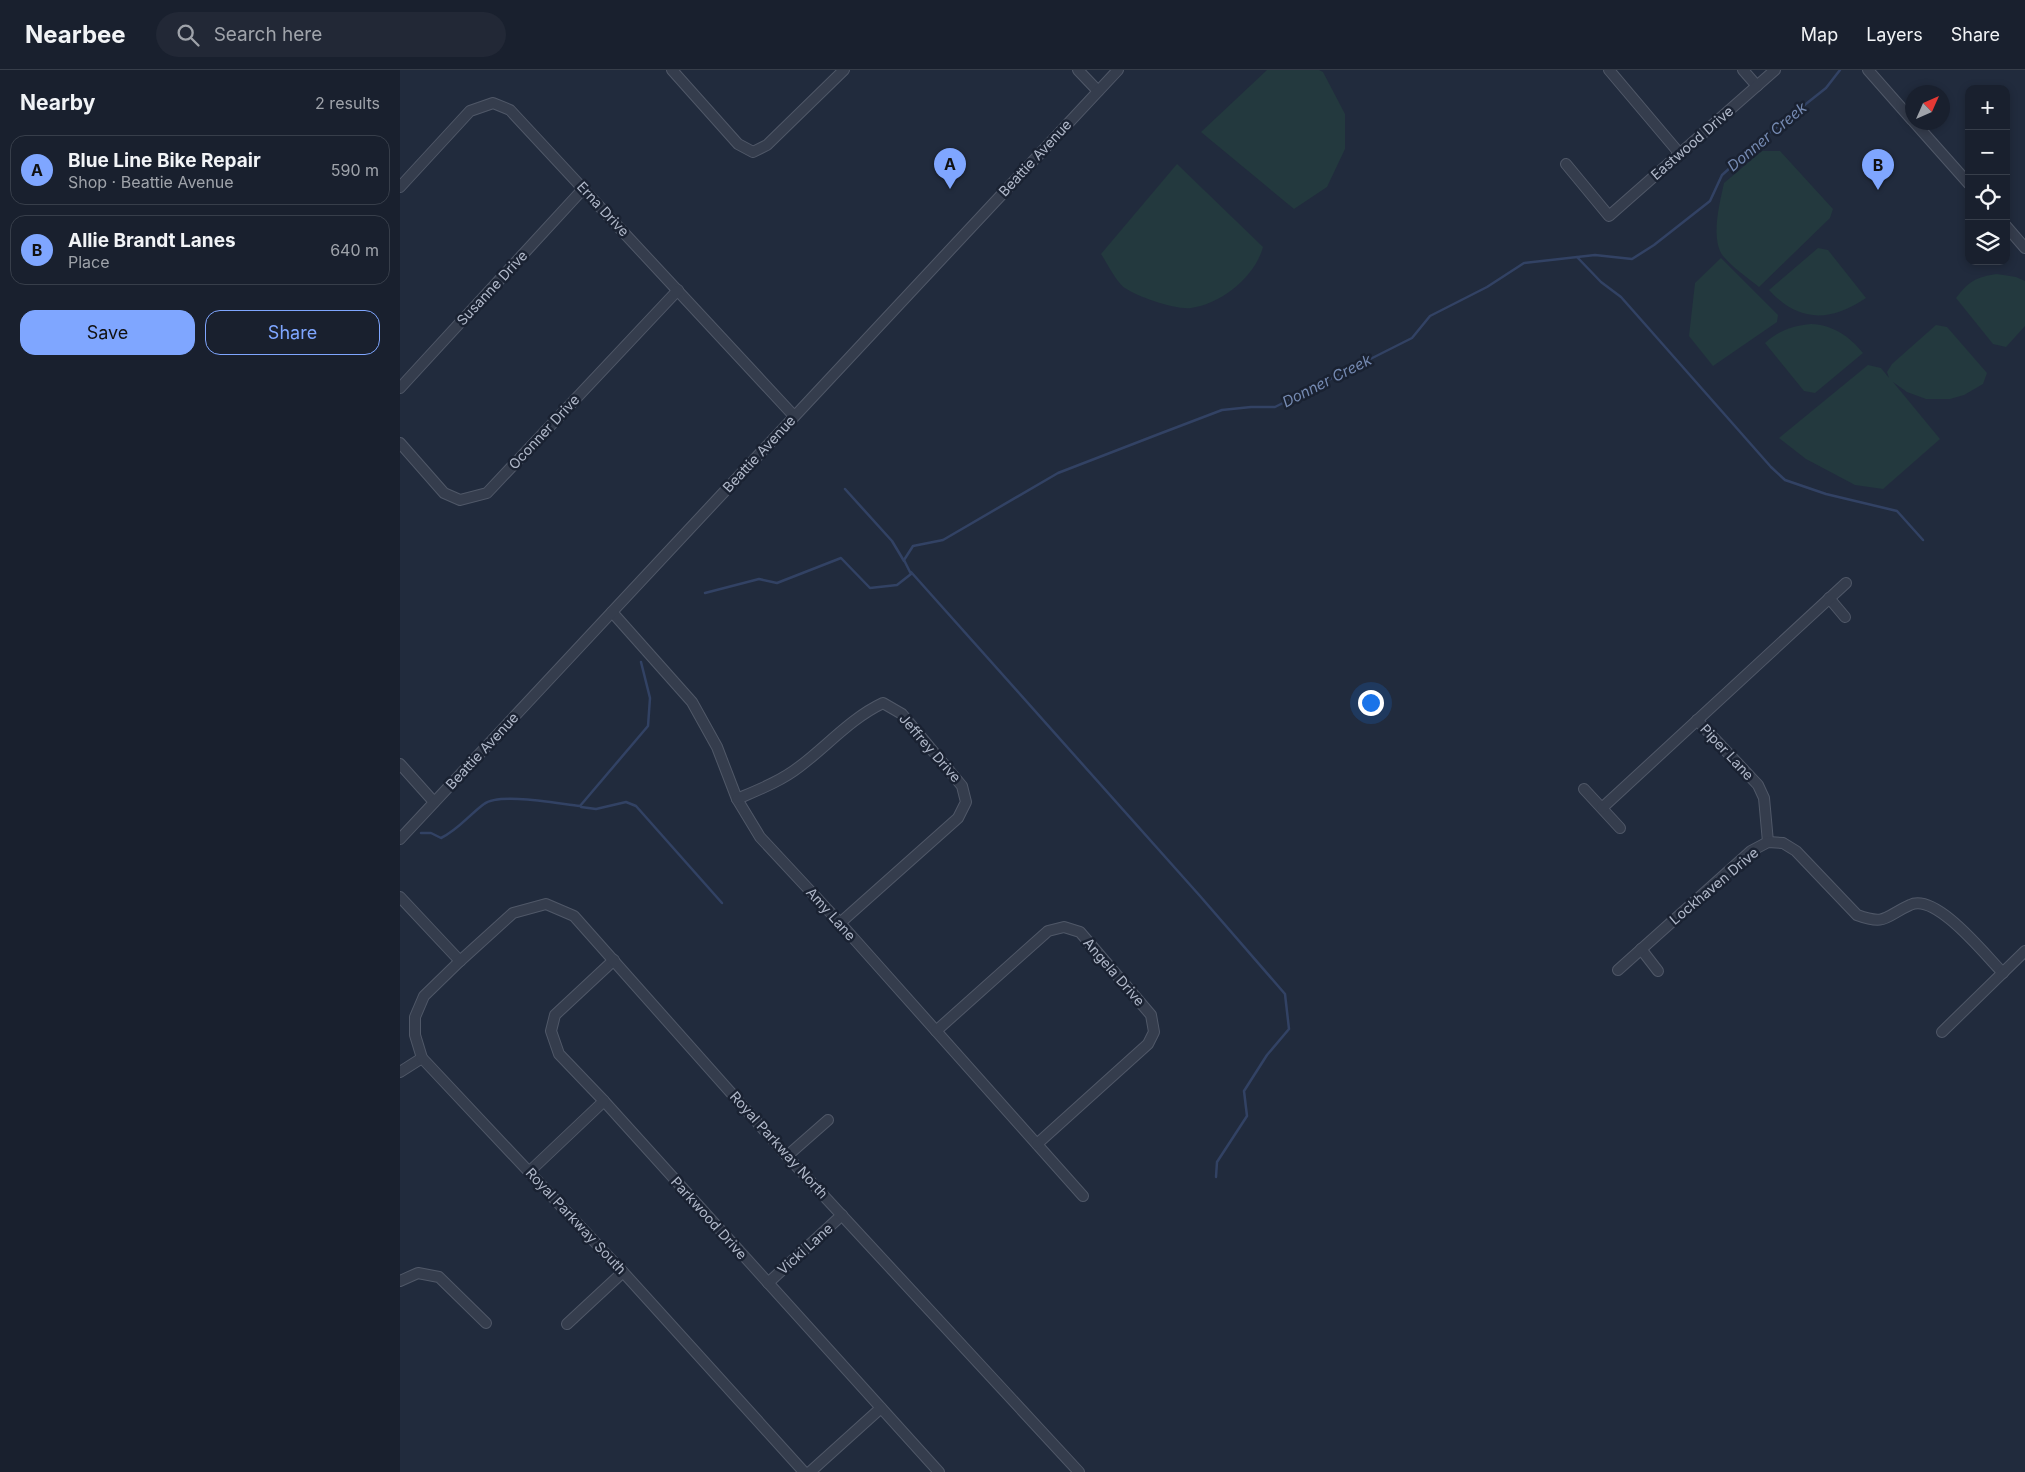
<!DOCTYPE html>
<html lang="en">
<head>
<meta charset="utf-8">
<style>
  :root { --surface:#19202e; --page:#222836; --text:#f1f3f6; --muted:#9fa3aa; --line:#373e4a; --accent:#7fa6ff }
  body { margin:0; font-family:Inter,sans-serif; background:var(--page); color:var(--text) }
  .controls { position:absolute; right:15px; top:15px; display:grid; overflow:hidden; border-radius:10px; box-shadow:0 2px 8px #0003 }
  .controls button { width:45px; height:45px; display:grid; place-items:center; padding:0; border:0; border-bottom:1px solid var(--line); background:var(--surface); color:var(--text); font:25px sans-serif }
  .compass { position:absolute; left:1505px; top:15px; width:45px; height:45px; border-radius:50%; background:var(--surface); box-shadow:0 2px 8px #0003; rotate:45deg }
  .you { position:absolute; left:970px; top:632px; width:18px; height:18px; margin:-12px; border:4px solid #fff; border-radius:50%; background:#1a73e8; box-shadow:0 0 0 8px #1a73e833 }
  .badge { display:grid; place-items:center; width:32px; height:32px; border-radius:50%; background:var(--accent); color:#111; font-size:16px; font-weight:700 }
  .pin { position:absolute; translate:-50% -41px; filter:drop-shadow(0 1px 2px #0008) }
  .pin::after { content:''; position:absolute; top:26px; width:18px; height:15px; background:inherit; clip-path:polygon(0 0,100% 0,50% 100%) }
  .list { margin:0; padding:0; list-style:none }
  h2 { display:flex; justify-content:space-between; align-items:center; height:65px; margin:0; padding:0 20px; font-size:21px }
  h2 small { font-size:16px; font-weight:400; color:var(--muted) }
  .list li { display:grid; grid-template-columns:32px 1fr auto; gap:15px; align-items:center; box-sizing:border-box; height:70px; margin:0 10px 10px; padding:0 10px; border:1px solid var(--line); border-radius:15px }
  .list b { display:block; font-size:19px; white-space:nowrap }
  .list p { margin:0; font-size:16px; white-space:nowrap; color:var(--muted) }
  .list em { font-size:16px; font-style:normal; color:var(--muted) }
  .actions { display:flex; gap:10px; padding:15px 20px }
  .actions a { flex:1; padding:11px 0; border:1px solid var(--accent); border-radius:15px; text-align:center; font-size:18px; color:var(--accent) }
  .actions .main { background:var(--accent); color:#111 }
  .icon { flex:none; width:28px; height:28px; fill:none; stroke:currentColor; stroke-width:2; stroke-linecap:round; stroke-linejoin:round }
  .map { position:relative; flex:none; width:1625px; height:1402px; overflow:hidden }
  header { display:flex; align-items:center; gap:30px; box-sizing:border-box; height:70px; padding:0 25px; background:var(--surface); border-bottom:1px solid var(--line) }
  header strong { font-size:24px }
  nav { display:flex; gap:28px; margin-inline-start:auto; font-size:18px }
  .search { width:350px; height:45px; background:var(--page); display:flex; align-items:center; gap:12px; box-sizing:border-box; padding:0 18px; border-radius:28px; color:var(--muted); font-size:19px }
  main { display:flex }
  aside { flex:1; background:var(--surface) }
  .map>svg:first-child { display:block }
  .green { fill:#23393e }
  .lines { fill:none; stroke-linecap:round; stroke-linejoin:round }
  .stream { stroke:#324264; stroke-width:2.5 }
  .minor-casing { stroke:#505868; stroke-width:12 }
  .minor { stroke:#353d4d; stroke-width:10 }
  .labels { text-anchor:middle; stroke-width:5; stroke-linejoin:round; paint-order:stroke }
  .street-label { font-size:14px; fill:#b0b8c9; stroke:#1a2232 }
  .water-label { font-size:15px; font-style:italic; fill:#768bb3; stroke:#1a2232 }
</style>
</head>
<body>
<header>
<strong>Nearbee</strong>
<div class="search"><svg class="icon" aria-label="search" viewBox="0 0 24 24"><circle cx="10" cy="10" r="6"/><path d="M15 15l6 6"/></svg>Search here</div>
<nav><a>Map</a><a>Layers</a><a>Share</a></nav>
</header>
<main>
<aside>
<h2>Nearby<small>2 results</small></h2>
<ul class="list">
<li><span class="badge">A</span><div><b>Blue Line Bike Repair</b><p>Shop · Beattie Avenue</p></div><em>590 m</em></li>
<li><span class="badge">B</span><div><b>Allie Brandt Lanes</b><p>Place</p></div><em>640 m</em></li>
</ul>
<div class="actions"><a class="main">Save</a><a>Share</a></div>
</aside>
<div class="map">
<svg width="1625" height="1402" viewBox="0 0 1625 1402">
  <rect width="100%" height="100%" fill="#212b3d"/>
  <!-- green -->
  <g class="green">
    <path d="M867,0H919L923,2L945,44V79L927,117L894,139L801,62Z"/>
    <path d="M1362,81H1380L1433,139L1430,148L1359,217C1347,207 1333,198 1323,186C1310,169 1320,132 1324,113Z"/>
    <path d="M777,94L863,177C855,207 821,234 791,238C776,240 738,227 725,218C717,213 707,193 701,184Z"/>
    <path d="M1418,178L1428,180L1466,228C1430,252 1399,253 1369,220Z"/>
    <path d="M1321,188L1378,245L1377,252L1313,296L1289,266L1295,213Z"/>
    <path d="M1597,204L1616,207L1625,211V256L1606,277L1593,274L1556,228C1569,211 1576,207 1597,204Z"/>
    <path d="M1411,254C1433,255 1449,266 1463,283L1415,323L1404,321L1365,273C1379,260 1393,256 1411,254Z"/>
    <path d="M1536,255L1547,257L1587,303L1583,314L1564,325L1550,329H1526L1507,322L1493,312L1540,369L1483,419L1455,415L1406,389L1379,368L1468,295L1481,298L1489,308L1487,302L1492,294Z"/>
  </g>
  <g class="lines">
    <!-- stream -->
    <g class="stream">
      <path d="M1177,187L1201,212L1221,227L1371,397L1385,410L1426,424L1497,441L1523,470"/>
      <path d="M445,419L492,471L504,491"/>
      <path d="M511,502L800,826L885,924L889,959L867,985L844,1021L847,1046L817,1092L816,1107"/>
      <path d="M305,523L359,509L377,513L441,488L470,518L497,515L511,504L504,490L513,476L543,470L658,403L759,364L822,340L851,337H875L1012,268L1030,246L1087,217L1124,193L1195,185L1232,189L1254,175L1310,131L1322,105L1368,64L1426,18L1440,0"/>
      <path d="M181,737L196,739L226,732L236,736L322,833"/>
      <path d="M21,763H31L41,768C58,760 69,745 84,734C99,722 160,734 180,736L248,656L250,628L241,592"/>
    </g>
    <!-- minor casing -->
    <g class="minor-casing">
      <g id="minor">
        <path d="M272,0L338,74L353,82L367,75L444,0"/>
        <path d="M678,0L698,21"/>
        <path d="M1209,0L1280,84"/>
        <path d="M1343,0L1357,16"/>
        <path d="M1468,0L1512,50"/>
        <path d="M1514,52L1569,114"/>
        <path d="M1166,94L1209,146L1375,0"/>
        <path d="M0,117L70,41L93,33L110,40L394,346"/>
        <path d="M1606,156L1625,178"/>
        <path d="M0,318L184,118"/>
        <path d="M0,373L44,423L60,430L87,423L278,220"/>
        <path d="M1429,528L1445,547"/>
        <path d="M212,542L292,632L317,677L337,729L360,767L440,853L683,1126"/>
        <path d="M1297,650L1358,715L1364,728L1368,772"/>
        <path d="M0,694L34,732"/>
        <path d="M1184,719L1220,758"/>
        <path d="M337,729C358,720 381,711 399,697C427,676 451,648 483,633L502,644L562,716L566,732L558,748L440,853"/>
        <path d="M1202,738L1446,513"/>
        <path d="M0,769L718,0"/>
        <path d="M0,827L60,891"/>
        <path d="M1241,879L1258,901"/>
        <path d="M214,890L155,945L151,961L159,984L204,1031L539,1402"/>
        <path d="M1218,900L1351,781L1368,772L1383,773L1396,781L1457,845C1487,856 1485,846 1510,835C1536,822 1586,886 1603,903"/>
        <path d="M536,961L648,861L664,857L680,862L751,945L754,962L748,974L637,1074"/>
        <path d="M1542,962L1625,881"/>
        <path d="M0,1002L22,988"/>
        <path d="M387,1086L428,1050"/>
        <path d="M129,1102L204,1031"/>
        <path d="M0,1211L18,1203L39,1207L86,1253"/>
        <path d="M368,1213L442,1145"/>
        <path d="M167,1254L223,1202"/>
        <path d="M404,1402L223,1202L22,988L15,965V947L24,926L60,891L113,843L146,834L174,846L387,1086L679,1402"/>
        <path d="M410,1402L481,1338"/>
      </g>
    </g>
    <!-- minor -->
    <use href="#minor" class="minor"/>
  </g>
  <g class="labels">
    <!-- street labels -->
    <g class="street-label">
      <text transform="translate(1292 73) rotate(-41)" y="5">Eastwood Drive</text>
      <text transform="translate(635 88) rotate(-47)" y="5">Beattie Avenue</text>
      <text transform="translate(203 139) rotate(47)" y="5">Erna Drive</text>
      <text transform="translate(92 218) rotate(-47)" y="5">Susanne Drive</text>
      <text transform="translate(144 362) rotate(-47)" y="5">Oconner Drive</text>
      <text transform="translate(359 384) rotate(-47)" y="5">Beattie Avenue</text>
      <text transform="translate(530 678) rotate(49)" y="5">Jeffrey Drive</text>
      <text transform="translate(82 681) rotate(-47)" y="5">Beattie Avenue</text>
      <text transform="translate(1327 682) rotate(47)" y="5">Piper Lane</text>
      <text transform="translate(1314 816) rotate(-40)" y="5">Lockhaven Drive</text>
      <text transform="translate(431 844) rotate(48)" y="5">Amy Lane</text>
      <text transform="translate(714 902) rotate(49)" y="5">Angela Drive</text>
      <text transform="translate(379 1075) rotate(48)" y="5">Royal Parkway North</text>
      <text transform="translate(309 1148) rotate(48)" y="5">Parkwood Drive</text>
      <text transform="translate(176 1151) rotate(47)" y="5">Royal Parkway South</text>
      <text transform="translate(405 1179) rotate(-42)" y="5">Vicki Lane</text>
    </g>
    <!-- water labels -->
    <g class="water-label">
      <text transform="translate(1367 67) rotate(-40)" y="5">Donner Creek</text>
      <text transform="translate(927 311) rotate(-27)" y="5">Donner Creek</text>
    </g>
  </g>
</svg>
<div class="controls">
<button>+</button>
<button>−</button>
<button><svg class="icon" aria-label="locate" viewBox="0 0 24 24"><circle cx="12" cy="12" r="6"/><path d="M12 2v4M12 18v4M2 12h4M18 12h4"/></svg></button>
<button><svg class="icon" aria-label="layers" viewBox="0 0 24 24"><path d="M12 4l9 5-9 5-9-5zM3 14l9 5 9-5"/></svg></button>
</div>
<svg class="compass" viewBox="-18 -18 36 36"><path d="M0-13l5 13h-10z" fill="#e53935"/><path d="M0 13l5-13h-10z" fill="#9fa3aa"/></svg>
<div class="you"></div>
<div class="pin badge" style="left:550px;top:119px">A</div>
<div class="pin badge" style="left:1478px;top:120px">B</div>
</div>
</main>
</body>
</html>
